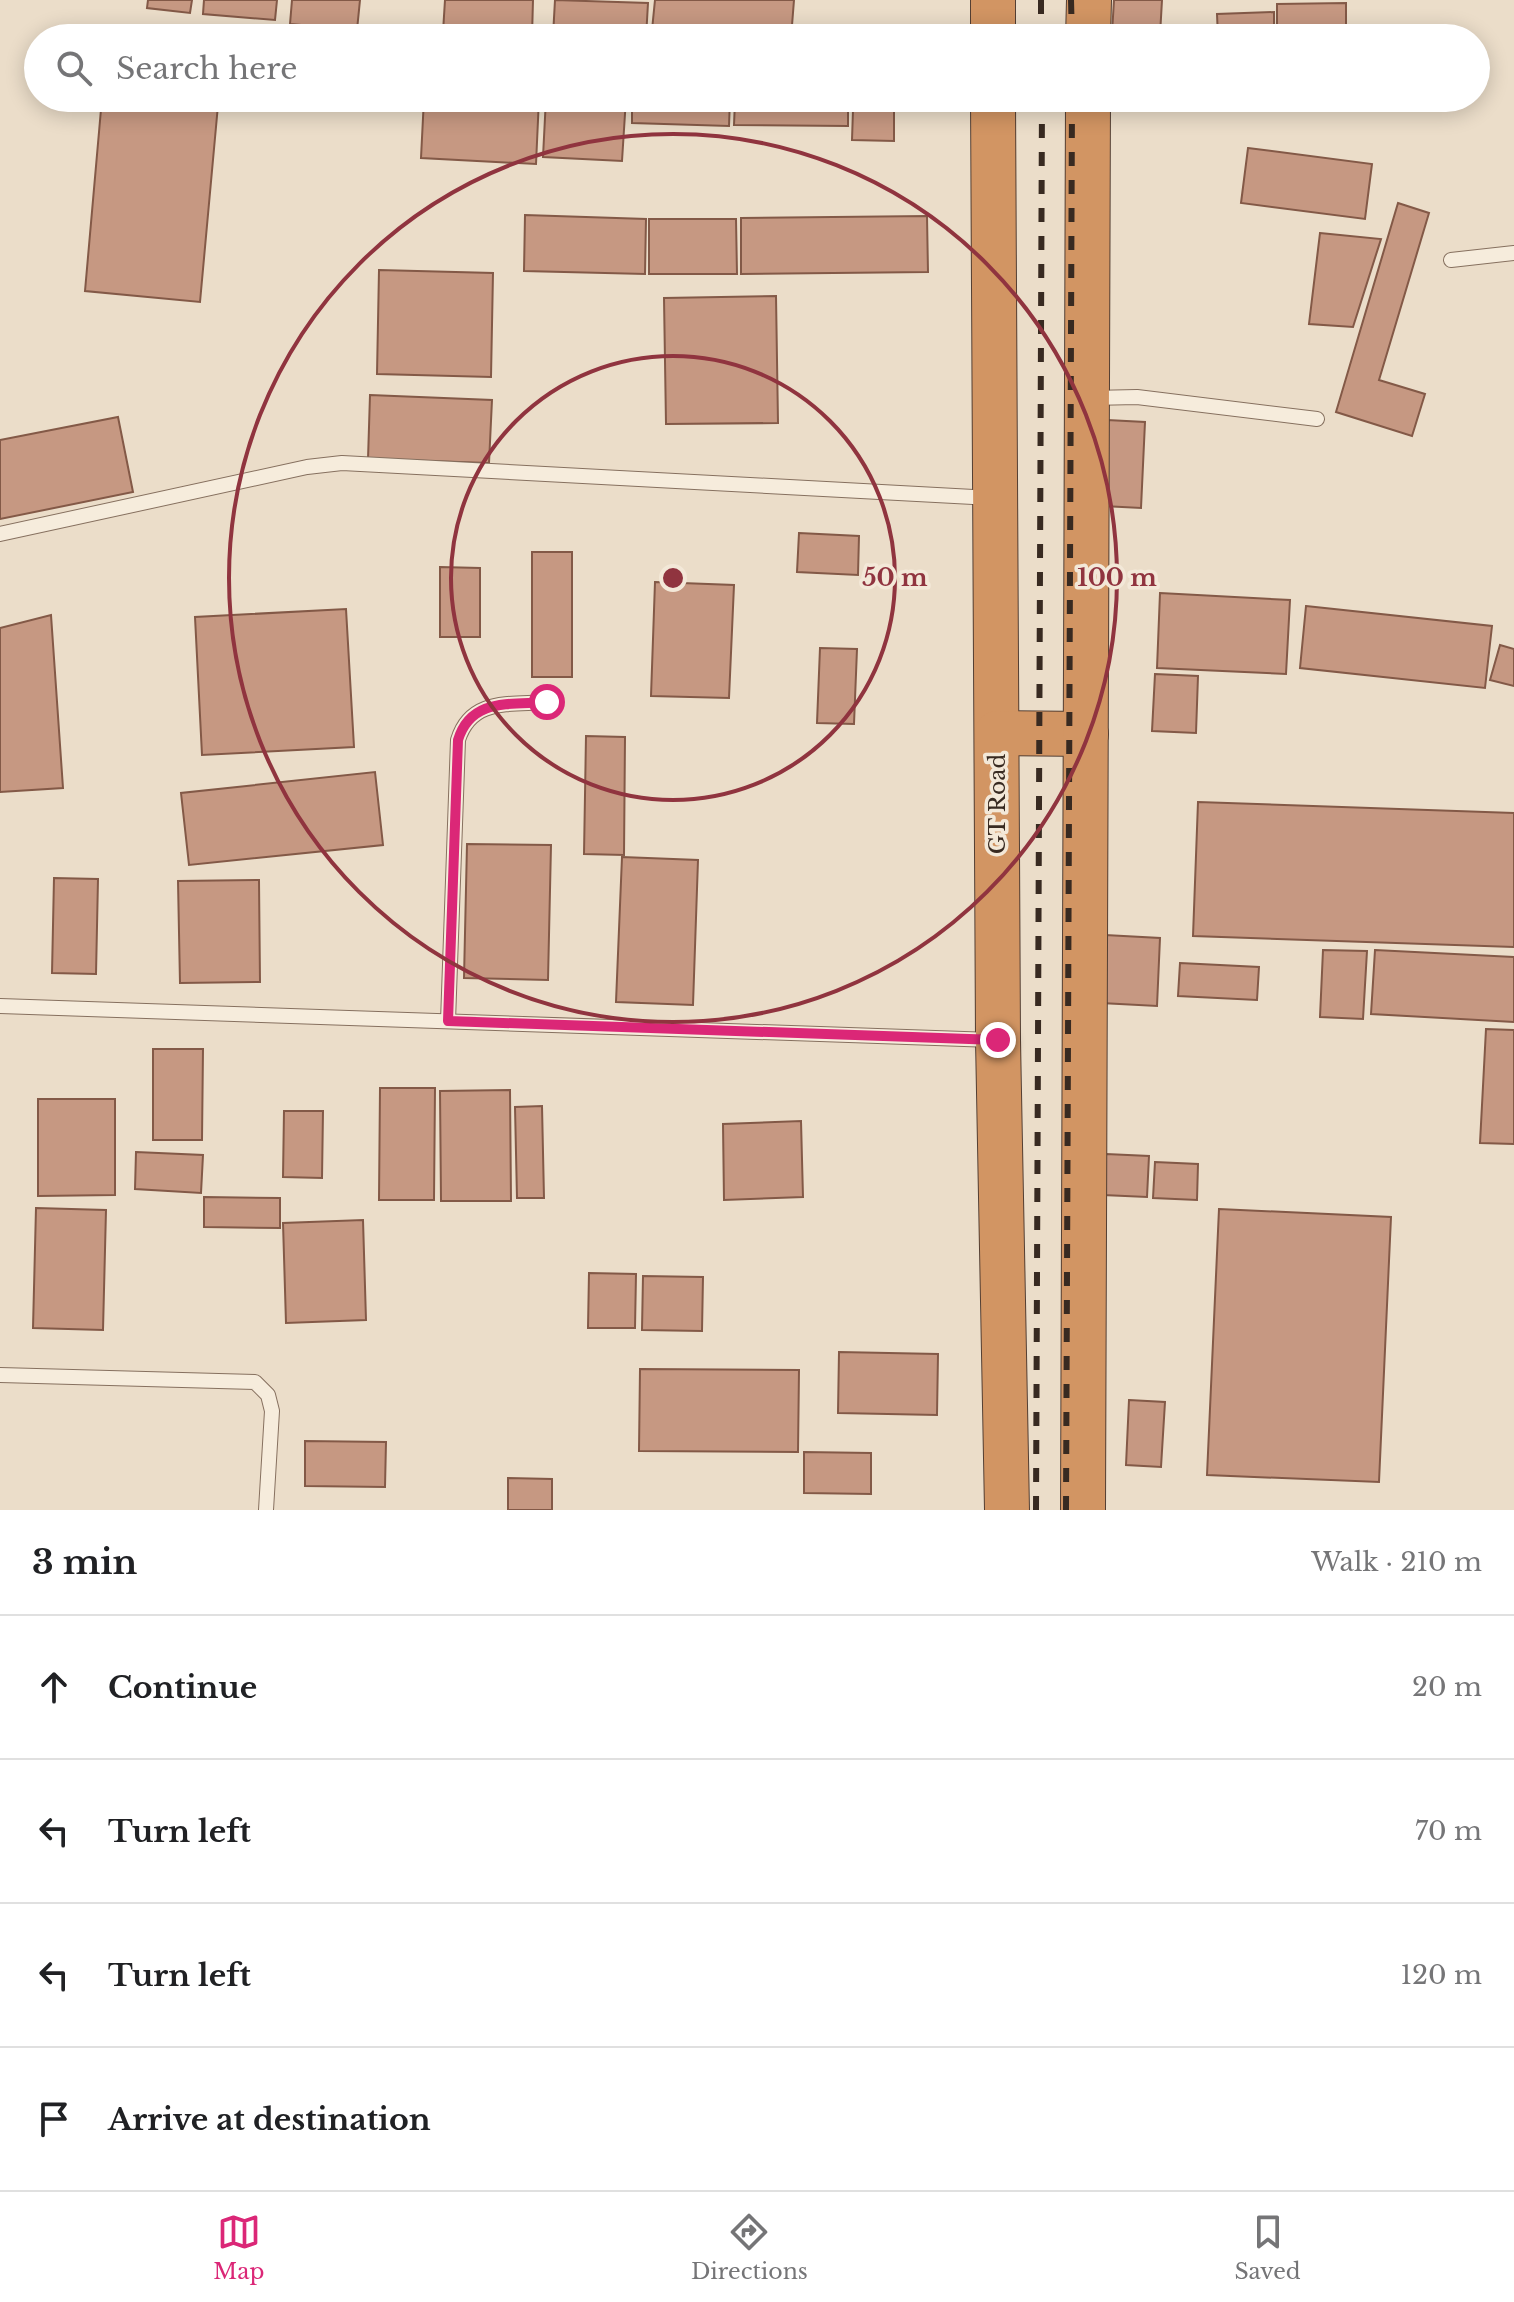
<!DOCTYPE html>
<html lang="en">
<head>
<meta charset="utf-8">
<style>
  :root { --surface:#fff; --page:#f6f6f6; --text:#202124; --muted:#757577; --line:#e0e0e0; --accent:#db2777 }
  body { margin:0; font-family:"Libre Baskerville",serif; background:var(--page); color:var(--text) }
  .stop { position:absolute; width:24px; height:24px; margin:-18px; border:6px solid #db2777; border-radius:50%; background:#fff }
  .stop.end { background:#db2777; border-color:#fff; box-shadow:0 2px 8px #0008 }
  .list { margin:0; padding:0; list-style:none }
  h2 { display:flex; justify-content:space-between; align-items:center; height:104px; margin:0; padding:0 32px; font-size:34px }
  h2 small { font-size:26px; font-weight:400; color:var(--muted) }
  .list li { display:grid; grid-template-columns:52px 1fr auto; gap:24px; align-items:center; box-sizing:border-box; height:144px; padding:0 32px; border-top:2px solid var(--line) }
  .list b { display:block; font-size:30px; white-space:nowrap }
  .list em { font-size:26px; font-style:normal; color:var(--muted) }
  .icon { flex:none; width:44px; height:44px; fill:none; stroke:currentColor; stroke-width:2; stroke-linecap:round; stroke-linejoin:round }
  .map { position:relative; flex:none; width:1514px; height:1510px; overflow:hidden }
  .search { position:absolute; background:var(--surface); box-shadow:0 4px 20px #0003; left:24px; right:24px; top:24px; height:88px; display:flex; align-items:center; gap:20px; box-sizing:border-box; padding:0 28px; border-radius:44px; color:var(--muted); font-size:30px }
  .sheet { height:680px; background:var(--surface) }
  nav { display:flex; justify-content:space-around; align-items:center; box-sizing:border-box; height:112px; border-top:2px solid var(--line); background:var(--surface); font-size:22px; color:var(--muted) }
  nav a { display:grid; justify-items:center; gap:4px }
  nav .on { color:var(--accent) }
  .map>svg:first-child { display:block }
  .building { fill:#c69882; stroke:#835947; stroke-width:2 }
  .lines { fill:none; stroke-linecap:round; stroke-linejoin:round }
  .lane-casing { stroke:#86705f; stroke-width:16 }
  .highway-casing { stroke:#543f33; stroke-width:46 }
  .lane { stroke:#f6ecdc; stroke-width:14 }
  .highway { stroke:#d29563; stroke-width:44 }
  .rail { stroke:#382a21; stroke-width:6; stroke-dasharray:14 14; stroke-linecap:butt }
  .route { stroke:#db2777; stroke-width:10 }
  .ring { fill:none; stroke:#90343f; stroke-width:4 }
  .labels { text-anchor:middle; stroke-width:7; stroke-linejoin:round; paint-order:stroke }
  .street-label { font-size:22px; fill:#382a21; stroke:#f3e8d8 }
  .centre { fill:#90343f; stroke:#f3e8d8; stroke-width:4 }
  .ring-label { font-size:24px; text-anchor:middle; font-weight:bold; fill:#90343f; stroke:#f3e8d8; stroke-width:7; stroke-linejoin:round; paint-order:stroke }
</style>
</head>
<body>
<div class="map">
<svg width="1514" height="1510" viewBox="0 0 1514 1510">
  <rect width="100%" height="100%" fill="#ebddc9"/>
  <!-- building -->
  <g class="building">
    <path d="M148,0H192L190,13L147,8Z"/>
    <path d="M204,0H277L275,20L203,14Z"/>
    <path d="M292,0H360L357,30L290,24Z"/>
    <path d="M445,0H533L532,36L443,32Z"/>
    <path d="M555,0L648,3L646,38L553,36Z"/>
    <path d="M655,0H794L791,38L652,30Z"/>
    <path d="M1114,0H1162L1160,35L1112,33Z"/>
    <path d="M1346,3V38H1277V4Z"/>
    <path d="M1274,12V38H1218L1217,14Z"/>
    <path d="M102,98L218,105L200,302L85,291Z"/>
    <path d="M424,98H539L536,164L421,158Z"/>
    <path d="M546,98H626L622,161L543,157Z"/>
    <path d="M632,98L730,99L729,126L632,123Z"/>
    <path d="M1220,98H1276V101L1220,102Z"/>
    <path d="M1321,98H1362V108L1321,110Z"/>
    <path d="M735,101H848V126L734,125Z"/>
    <path d="M853,110L894,111V141L852,140Z"/>
    <path d="M1248,148L1372,164L1365,219L1241,203Z"/>
    <path d="M1398,203L1429,213L1379,380L1425,394L1412,436L1336,412Z"/>
    <path d="M525,215L646,219L645,274L524,271Z"/>
    <path d="M927,216L928,272L741,274V218Z"/>
    <path d="M649,219H736L737,274H649Z"/>
    <path d="M1320,233L1381,239L1353,327L1309,324Z"/>
    <path d="M379,270L493,273L491,377L377,374Z"/>
    <path d="M776,296L778,423L666,424L664,298Z"/>
    <path d="M370,395L492,400L489,463L368,459Z"/>
    <path d="M118,417L133,492L0,519V440Z"/>
    <path d="M1107,420L1145,422L1141,508L1103,506Z"/>
    <path d="M799,533L859,536L858,575L797,572Z"/>
    <rect x="532" y="552" width="40" height="125"/>
    <path d="M440,567L480,568V637H440Z"/>
    <path d="M655,582L734,585L729,698L651,696Z"/>
    <path d="M1160,593L1290,600L1286,674L1157,668Z"/>
    <path d="M1306,606L1492,626L1485,688L1300,668Z"/>
    <path d="M346,609L354,747L202,755L195,617Z"/>
    <path d="M51,615L63,788L0,792V628Z"/>
    <path d="M1500,645L1514,649V686L1490,680Z"/>
    <path d="M820,648L857,649L854,724L817,723Z"/>
    <path d="M1155,674L1198,676L1196,733L1152,731Z"/>
    <path d="M586,736L625,737L624,855L584,854Z"/>
    <path d="M375,772L383,845L189,865L181,793Z"/>
    <path d="M1198,802L1514,813V947L1193,936Z"/>
    <path d="M467,844L551,845L548,980L464,978Z"/>
    <path d="M622,857L698,860L693,1005L616,1002Z"/>
    <path d="M54,878L98,879L96,974L52,973Z"/>
    <path d="M259,880L260,982L180,983L178,881Z"/>
    <path d="M1105,935L1160,938L1157,1006L1101,1003Z"/>
    <path d="M1323,950L1367,951L1363,1019L1320,1017Z"/>
    <path d="M1375,950L1514,957V1022L1371,1014Z"/>
    <path d="M1180,963L1259,967L1257,1000L1178,996Z"/>
    <path d="M1486,1029L1514,1030V1144L1480,1143Z"/>
    <path d="M153,1049H203L202,1140H153Z"/>
    <path d="M380,1088H435L434,1200H379Z"/>
    <path d="M510,1090L511,1201H441L440,1091Z"/>
    <path d="M38,1099H115V1195L38,1196Z"/>
    <path d="M542,1106L544,1198H517L515,1107Z"/>
    <path d="M284,1111H323L322,1178L283,1177Z"/>
    <path d="M801,1121L803,1197L724,1200L723,1124Z"/>
    <path d="M136,1152L203,1155L201,1193L135,1189Z"/>
    <path d="M1106,1154L1149,1156L1147,1197L1103,1195Z"/>
    <path d="M1155,1162L1198,1164L1197,1200L1153,1198Z"/>
    <path d="M204,1197L280,1198V1228L204,1227Z"/>
    <path d="M36,1208L106,1210L103,1330L33,1328Z"/>
    <path d="M1219,1209L1391,1217L1379,1482L1207,1475Z"/>
    <path d="M363,1220L366,1320L286,1323L283,1223Z"/>
    <path d="M589,1273L636,1274L635,1328H588Z"/>
    <path d="M643,1276L703,1277L702,1331L642,1330Z"/>
    <path d="M839,1352L938,1354L937,1415L838,1413Z"/>
    <path d="M640,1369L799,1370L798,1452L639,1451Z"/>
    <path d="M1129,1400L1165,1402L1161,1467L1126,1465Z"/>
    <path d="M305,1441L386,1442L385,1487L305,1486Z"/>
    <path d="M804,1452L871,1453V1494L804,1493Z"/>
    <path d="M508,1478L552,1479V1510H508Z"/>
  </g>
  <g class="lines">
    <!-- lane casing -->
    <g class="lane-casing">
      <g id="lane">
        <path d="M1451,260L1514,253"/>
        <path d="M1091,398L1137,397L1317,419"/>
        <path d="M0,534L307,467L342,463L992,498"/>
        <path d="M0,1006L993,1040"/>
        <path d="M448,1021L458,740C471,698 509,705 547,702"/>
        <path d="M0,1375L255,1382L268,1395L272,1411L266,1510"/>
      </g>
    </g>
    <!-- highway casing -->
    <g class="highway-casing">
      <g id="highway">
        <path d="M993,0V38"/>
        <path d="M1088,38L1089,0"/>
        <path d="M993,98L998,1040L1007,1510"/>
        <path d="M997,733L1086,734"/>
        <path d="M1083,1510L1088,98"/>
      </g>
    </g>
    <!-- lane -->
    <use href="#lane" class="lane"/>
    <!-- highway -->
    <use href="#highway" class="highway"/>
    <!-- rail -->
    <g class="rail">
      <path d="M1041,0V38"/>
      <path d="M1071,0L1072,38"/>
      <path d="M1036,1510L1042,98"/>
      <path d="M1066,1510L1072,98"/>
    </g>
  </g>
  <g class="lines">
    <!-- route -->
    <path class="route" d="M547,702C509,705 471,698 458,740L448,1021L998,1040"/>
  </g>
  <!-- distance rings -->
  <g class="ring">
    <circle cx="673" cy="578" r="222"/>
    <circle cx="673" cy="578" r="444"/>
  </g>
  <g class="labels">
    <!-- street labels -->
    <g class="street-label">
      <text transform="translate(997 804) rotate(-90)" y="8">GT Road</text>
    </g>
  </g>
  <circle cx="673" cy="578" r="12" class="centre"/>
  <g class="ring-label">
    <text x="895" y="586">50 m</text>
    <text x="1117" y="586">100 m</text>
  </g>
</svg>
<div class="stop" style="left:547px;top:702px"></div>
<div class="stop end" style="left:998px;top:1040px"></div>
<div class="search"><svg class="icon" aria-label="search" viewBox="0 0 24 24"><circle cx="10" cy="10" r="6"/><path d="M15 15l6 6"/></svg>Search here</div>
</div>
<section class="sheet">
<h2>3 min<small>Walk · 210 m</small></h2>
<ul class="list">
<li><svg class="icon" aria-label="ahead" viewBox="0 0 24 24"><path d="M12 20V5M6 11l6-6 6 6"/></svg><div><b>Continue</b></div><em>20 m</em></li>
<li><svg class="icon" aria-label="left" viewBox="0 0 24 24"><path d="M17 20v-9H6M10 6l-5 5 5 5"/></svg><div><b>Turn left</b></div><em>70 m</em></li>
<li><svg class="icon" aria-label="left" viewBox="0 0 24 24"><path d="M17 20v-9H6M10 6l-5 5 5 5"/></svg><div><b>Turn left</b></div><em>120 m</em></li>
<li><svg class="icon" aria-label="arrive" viewBox="0 0 24 24"><path d="M6 21V4h12l-3 4 3 4H6"/></svg><div><b>Arrive at destination</b></div></li>
</ul>
</section>
<nav>
<a class="on"><svg class="icon" aria-label="map" viewBox="0 0 24 24"><path d="M3 6l6-2 6 2 6-2v14l-6 2-6-2-6 2zM9 4v14M15 6v14"/></svg>Map</a>
<a><svg class="icon" aria-label="directions" viewBox="0 0 24 24"><path d="M12 3l9 9-9 9-9-9zM9 14v-3h6M13 9l2 2-2 2"/></svg>Directions</a>
<a><svg class="icon" aria-label="saved" viewBox="0 0 24 24"><path d="M7 4h10v16l-5-4-5 4z"/></svg>Saved</a>
</nav>
</body>
</html>
